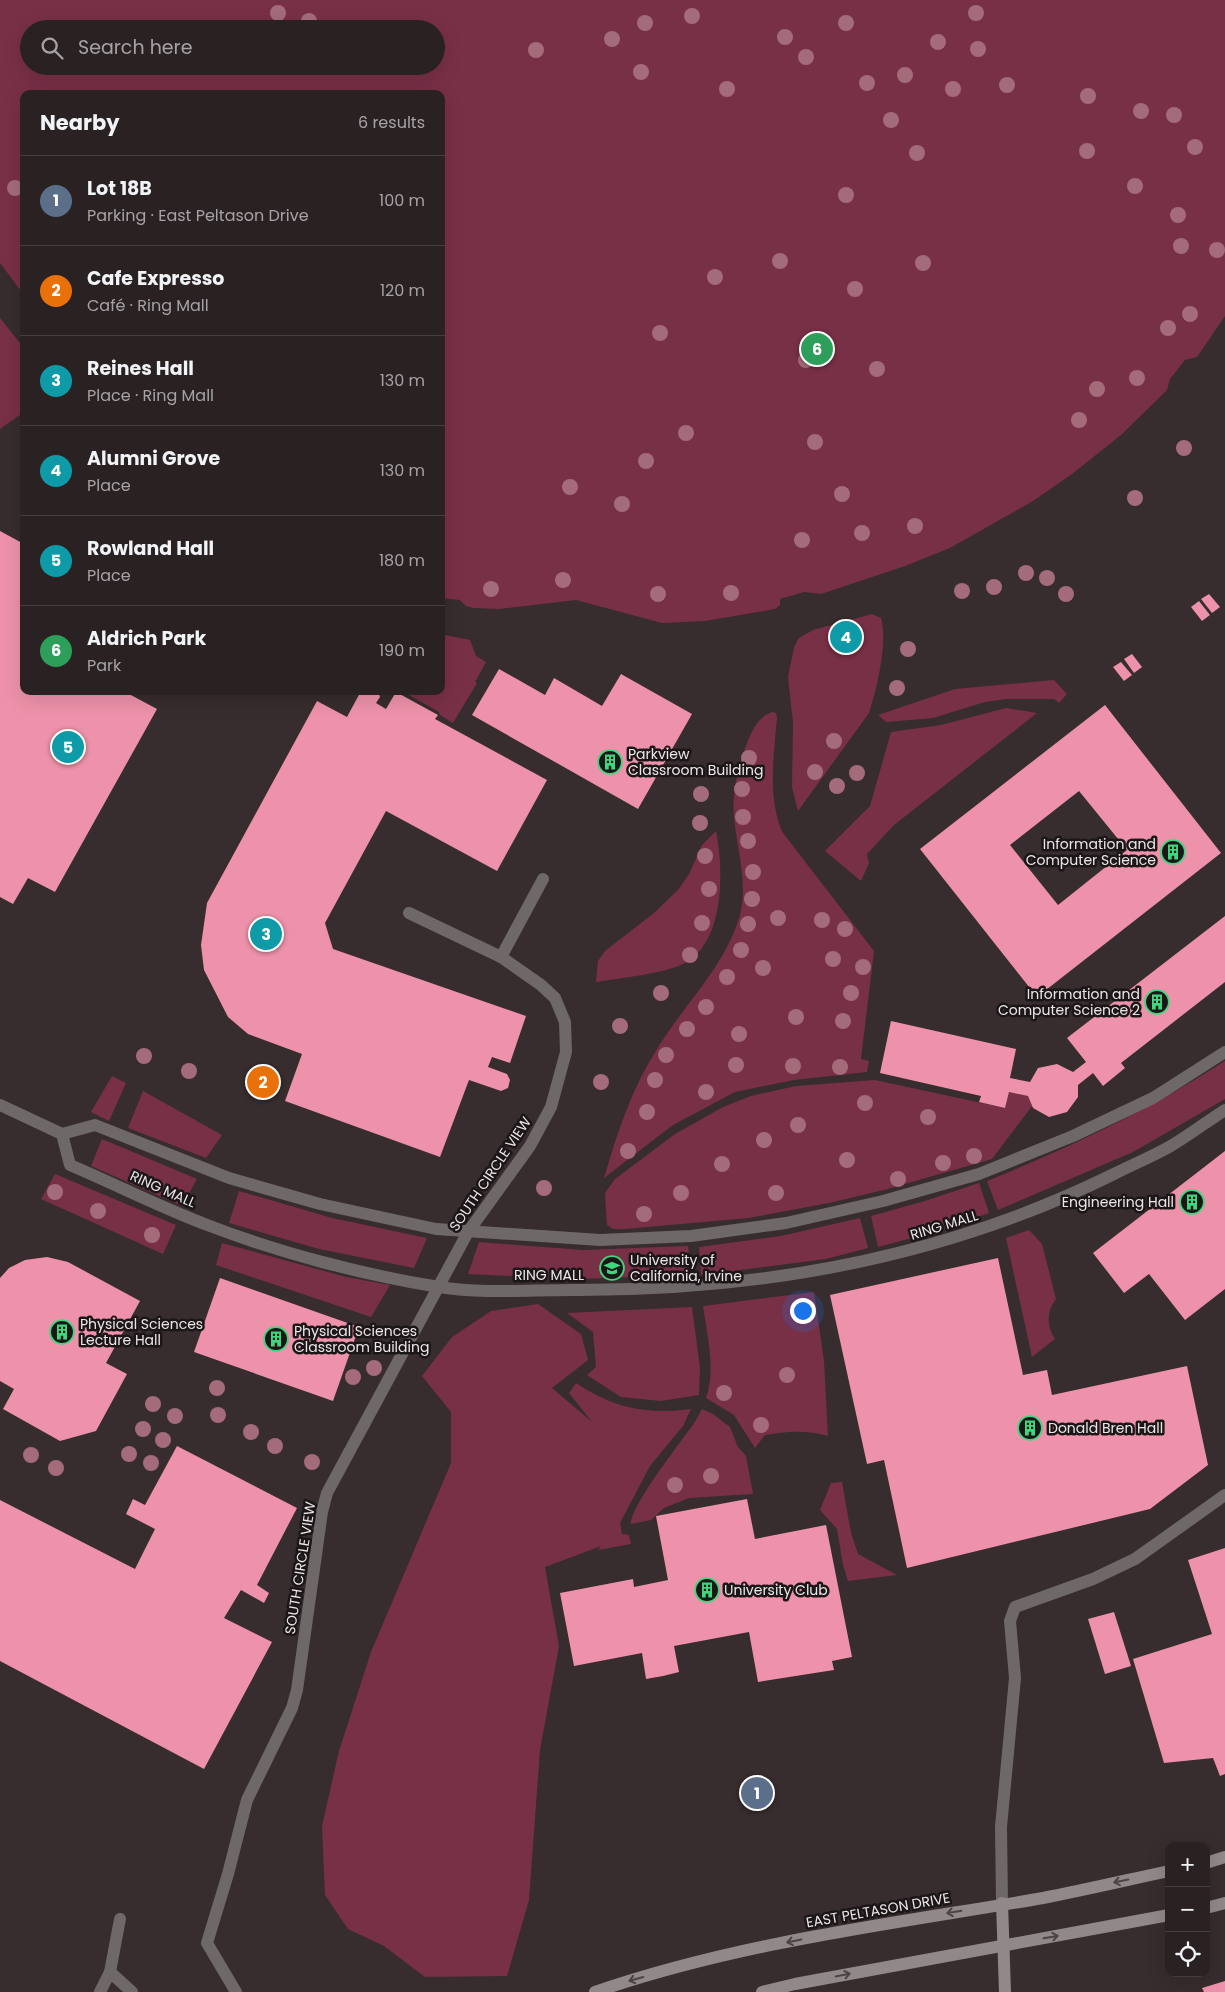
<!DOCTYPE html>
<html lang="en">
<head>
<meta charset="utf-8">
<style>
  :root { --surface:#292122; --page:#352e2f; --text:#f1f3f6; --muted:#a5a3a5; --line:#453e40; --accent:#3ed77d }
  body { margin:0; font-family:Poppins,sans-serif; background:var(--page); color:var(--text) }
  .controls { position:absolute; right:15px; bottom:15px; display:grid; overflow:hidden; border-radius:10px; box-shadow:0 5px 20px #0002 }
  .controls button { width:45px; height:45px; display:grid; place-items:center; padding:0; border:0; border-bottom:1px solid var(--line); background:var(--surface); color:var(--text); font:25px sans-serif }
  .you { position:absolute; left:802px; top:1310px; width:18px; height:18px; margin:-12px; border:4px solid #fff; border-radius:50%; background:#1a73e8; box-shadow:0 0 0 8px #1a73e833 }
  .badge { display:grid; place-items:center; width:32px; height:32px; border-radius:50%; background:var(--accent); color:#fff; font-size:16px; font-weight:700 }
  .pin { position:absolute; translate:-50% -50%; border:2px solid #fff; box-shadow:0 1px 5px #0006 }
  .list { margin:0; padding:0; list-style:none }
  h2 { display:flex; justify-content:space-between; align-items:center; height:65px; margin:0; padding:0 20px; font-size:21px }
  h2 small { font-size:16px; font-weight:400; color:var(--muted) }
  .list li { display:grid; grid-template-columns:32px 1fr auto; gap:15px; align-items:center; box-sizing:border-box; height:90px; padding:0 20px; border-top:1px solid var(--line) }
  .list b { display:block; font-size:19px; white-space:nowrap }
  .list p { margin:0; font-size:16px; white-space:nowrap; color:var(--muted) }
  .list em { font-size:16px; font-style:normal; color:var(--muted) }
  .icon { flex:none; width:28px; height:28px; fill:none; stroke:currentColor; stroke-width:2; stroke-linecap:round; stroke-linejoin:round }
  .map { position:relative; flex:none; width:1225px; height:1992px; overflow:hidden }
  .search { position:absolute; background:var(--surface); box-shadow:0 5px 20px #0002; left:20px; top:20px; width:425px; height:55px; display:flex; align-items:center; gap:12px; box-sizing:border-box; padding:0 18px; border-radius:28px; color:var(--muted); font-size:19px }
  .panel { position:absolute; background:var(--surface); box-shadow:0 5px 20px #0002; left:20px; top:90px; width:425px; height:605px; border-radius:10px }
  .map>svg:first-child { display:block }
  .green { fill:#783047; fill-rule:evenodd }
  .building { fill:#ed92aa; fill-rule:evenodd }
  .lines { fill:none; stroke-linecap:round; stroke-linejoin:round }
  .lane { stroke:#6e6869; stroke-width:12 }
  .street { stroke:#6e6869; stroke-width:12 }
  .secondary { stroke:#91888a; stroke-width:12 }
  .tree { fill:#a46c7b }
  .oneway { stroke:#4a4445 }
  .labels { text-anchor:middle; stroke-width:5; stroke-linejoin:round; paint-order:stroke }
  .poi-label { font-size:14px; fill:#ede6e7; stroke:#1b1617; text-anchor:start }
  .street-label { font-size:14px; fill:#ede6e7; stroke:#1b1617 }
</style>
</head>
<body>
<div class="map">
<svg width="1225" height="1992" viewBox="0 0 1225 1992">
  <rect width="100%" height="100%" fill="#372c2e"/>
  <!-- green -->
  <g class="green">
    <path d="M0,0H1225V316L1197,357L1185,360L1170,379L1167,390L1121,435L1072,474L1033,501L950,548L905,566L821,594L804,592L780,599V605L775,609L705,621L662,623L576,600L499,609L474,608L466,606L460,600L441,598V94H24V295L0,263ZM29,29H436V66H29Z"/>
    <path d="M0,318L24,348V412L0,429Z"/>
    <path d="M872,614L881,618C888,643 877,688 869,713L798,811L792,787L793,723L788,677L794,647L799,638L813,630Z"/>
    <path d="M445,635L470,640L476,656L486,662L475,682L477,683L453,723L440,715L439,712L402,691H441V637Z"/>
    <path d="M1054,680L1067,694L1059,703L1054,699H1006L985,702L933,718L886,722L878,715L955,689Z"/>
    <path d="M1006,708L1037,713L894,825L867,854L869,863L861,881L825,851L870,806L891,732L941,725Z"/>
    <path d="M772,712L776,713L777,718C774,754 767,800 783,833L874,951L861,1059L869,1061L867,1072L794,1080L735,1092L673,1125L604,1178C617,1133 632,1088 657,1049C685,1003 725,967 740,915C748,882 737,849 734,817C732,793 738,766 747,743C752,731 758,717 772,712Z"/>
    <path d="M716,831C724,870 725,944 683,964C662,974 620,978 596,982L598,961L605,951L654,913L678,890L689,874L702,845Z"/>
    <path d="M1225,1061V1099L1133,1152L998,1210L987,1181C1071,1147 1149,1110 1225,1061Z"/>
    <path d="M112,1076L126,1083L109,1121L91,1112Z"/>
    <path d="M875,1080L1005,1108L1009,1092L1028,1096L1032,1106L992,1159L884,1190L829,1203L749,1218L625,1229H613L607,1225L605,1193L615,1179L675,1134L723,1107L751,1096L796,1086Z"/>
    <path d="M143,1091L222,1135L206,1158L128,1128Z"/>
    <path d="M102,1139L197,1179L182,1206L91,1166Z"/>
    <path d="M55,1174L176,1225L163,1254L41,1199Z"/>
    <path d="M979,1183L989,1213L934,1232L878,1247L871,1216L925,1201Z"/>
    <path d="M239,1191L332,1218L427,1238L414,1268L319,1249L229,1223Z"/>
    <path d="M860,1218L868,1248L826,1259L701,1275L699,1247L781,1236Z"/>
    <path d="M1029,1230L1042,1244L1056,1299C1046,1312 1047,1327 1055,1339L1032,1357L1006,1238Z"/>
    <path d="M479,1242L583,1250L688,1246L691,1275L579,1279L468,1274Z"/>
    <path d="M222,1243L346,1277L390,1285L371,1317L216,1265Z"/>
    <path d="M814,1292L824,1361L828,1436C807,1430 787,1431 765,1435L755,1448L734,1415L706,1398C716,1370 707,1334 703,1306Z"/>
    <path d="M538,1304L581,1334L588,1360L552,1388L592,1422L569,1393L576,1383C613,1408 647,1415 691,1409L683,1426L650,1466L620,1523L622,1534L629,1535L631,1544L598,1550L601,1546L545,1567L559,1646L540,1750L529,1900L507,1976L425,1977L384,1946L348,1929L325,1895L322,1826L339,1751L371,1652L451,1463V1412L422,1376L452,1337L491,1311Z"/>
    <path d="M692,1307L700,1368L699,1395L661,1401L621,1397L587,1375L596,1367L593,1332L567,1313Z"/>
    <path d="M702,1409L713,1414L730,1427L738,1447L746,1456L753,1494L689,1498L664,1508L651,1520L631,1524C631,1504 683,1440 696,1420Z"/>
    <path d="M842,1482L851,1533L858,1554L897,1575L848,1581L843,1565L837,1529L820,1510L831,1483Z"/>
  </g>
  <!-- building -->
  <g class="building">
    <path d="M0,531L24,544V691H131L129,694L157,709L55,892L28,878L13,904L0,897Z"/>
    <path d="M1209,594L1220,607L1212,613L1201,599Z"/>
    <path d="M1199,601L1210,615L1202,621L1191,607Z"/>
    <path d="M1132,654L1142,667L1134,673L1124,659Z"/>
    <path d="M1121,662L1132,675L1124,681L1113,667Z"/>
    <path d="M499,669L545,695L554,678L602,706L621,674L692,714L638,809L472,715Z"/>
    <path d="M361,691H378L380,697L376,703L386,709L396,692L438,715L435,719L547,780L497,871L386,811L325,923L333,949L526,1016L510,1063L492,1057L488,1067L507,1074L510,1080L508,1088L501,1091L469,1080L440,1157L285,1101L302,1054L248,1034L228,1017L204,970L201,945L207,903L317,701L347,717Z"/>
    <path d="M1105,705L1221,853L1037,997L920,849ZM1079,791L1127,850L1058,905L1010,845Z"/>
    <path d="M1225,916V982L1121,1063L1125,1068L1103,1086L1093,1073L1078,1085V1097L1067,1112L1049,1117L1033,1108L1028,1096L1009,1092L1005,1108L979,1102L981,1096L880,1073L891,1021L1016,1049L1010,1078L1030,1082L1038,1068L1057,1064L1073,1072L1086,1062L1067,1038Z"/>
    <path d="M1225,1151V1289L1185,1320L1149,1274L1124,1293L1093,1253Z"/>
    <path d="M47,1257L68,1262L140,1301L106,1363L127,1374L96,1431L60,1441L3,1409L14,1389L0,1381V1278L9,1268L25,1260Z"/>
    <path d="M998,1258L1023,1375L1047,1370L1052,1395L1187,1366L1208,1465L1150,1509L907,1568L884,1460L867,1464L830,1295Z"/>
    <path d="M220,1278L359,1327L333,1401L194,1352Z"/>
    <path d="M177,1446L297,1508L257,1585L269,1593L264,1603L241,1590L224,1618L272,1642L204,1769L0,1661V1500L135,1569L155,1529L126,1514L133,1499L145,1505Z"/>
    <path d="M747,1499L755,1539L826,1525L852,1657L832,1661L834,1670L758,1682L749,1632L674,1646L679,1672L663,1676L646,1679L642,1653L574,1666L560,1593L633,1579L634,1587L668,1580L656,1516Z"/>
    <path d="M1225,1548V1774L1220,1776L1213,1758L1164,1763L1133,1659L1212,1634L1188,1560Z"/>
    <path d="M1114,1612L1131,1666L1105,1674L1088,1619Z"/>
    <path d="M1225,1981V1992H1204L1202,1988Z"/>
  </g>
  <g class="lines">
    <!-- lane -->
    <g class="lane">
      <path d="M501,957L543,879"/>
      <path d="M1002,1903L1001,1827L1015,1678L1010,1621L1015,1607L1093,1579L1135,1559L1225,1495"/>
      <path d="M110,1972L120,1919"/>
      <path d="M100,1992L110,1972L132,1992"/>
      <path d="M236,1992L207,1943L228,1874L247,1800L292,1708L297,1690L322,1512L327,1493L468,1232L530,1146L551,1107L566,1052L565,1022L555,998L541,985L501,957L409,913"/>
    </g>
    <!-- street -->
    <g class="street">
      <path d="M0,1105L62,1134L95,1125L229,1178L320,1204L436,1229L600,1240L691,1236L786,1223L883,1201L979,1174L1073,1136L1153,1098L1225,1052"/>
      <path d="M62,1134L70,1165C117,1185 162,1208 210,1226C280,1253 364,1275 439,1287C482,1294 528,1290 572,1290C762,1291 944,1258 1114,1174C1132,1165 1151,1157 1169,1147C1188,1136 1206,1122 1225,1110"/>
    </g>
    <!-- secondary -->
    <g class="secondary">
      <path d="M1206,1863L1225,1857"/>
      <path d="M1002,1903L1005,1992"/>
      <path d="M1206,1908L1225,1903"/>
      <path d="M595,1992C740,1942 892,1924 1043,1898C1085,1890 1127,1880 1169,1871"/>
      <path d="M762,1992L795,1984L1169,1915"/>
    </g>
  </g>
  <!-- trees -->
  <g class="tree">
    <circle cx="278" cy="13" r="8"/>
    <circle cx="976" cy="13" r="8"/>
    <circle cx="692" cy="16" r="8"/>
    <circle cx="309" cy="21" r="8"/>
    <circle cx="645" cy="23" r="8"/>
    <circle cx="846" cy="23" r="8"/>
    <circle cx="785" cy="37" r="8"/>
    <circle cx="612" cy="39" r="8"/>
    <circle cx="938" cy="42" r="8"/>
    <circle cx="978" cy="49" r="8"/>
    <circle cx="536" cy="50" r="8"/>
    <circle cx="806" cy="57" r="8"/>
    <circle cx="641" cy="72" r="8"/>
    <circle cx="905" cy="75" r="8"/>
    <circle cx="867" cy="83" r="8"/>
    <circle cx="1007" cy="85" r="8"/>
    <circle cx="727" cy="89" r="8"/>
    <circle cx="953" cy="89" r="8"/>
    <circle cx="1088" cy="96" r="8"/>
    <circle cx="1141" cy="111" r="8"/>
    <circle cx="1174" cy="115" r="8"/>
    <circle cx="891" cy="120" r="8"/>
    <circle cx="1195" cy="147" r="8"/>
    <circle cx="1087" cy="151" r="8"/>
    <circle cx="917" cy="153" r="8"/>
    <circle cx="1135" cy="186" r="8"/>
    <circle cx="15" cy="188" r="8"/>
    <circle cx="846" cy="195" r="8"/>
    <circle cx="1178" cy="215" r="8"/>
    <circle cx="1181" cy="246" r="8"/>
    <circle cx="1217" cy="250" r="8"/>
    <circle cx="780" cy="261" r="8"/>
    <circle cx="923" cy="263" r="8"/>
    <circle cx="715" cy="277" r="8"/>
    <circle cx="855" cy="289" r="8"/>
    <circle cx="1190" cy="314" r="8"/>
    <circle cx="1168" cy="328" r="8"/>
    <circle cx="660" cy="333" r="8"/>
    <circle cx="806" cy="360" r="8"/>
    <circle cx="877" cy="369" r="8"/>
    <circle cx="1137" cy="378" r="8"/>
    <circle cx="1097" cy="389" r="8"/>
    <circle cx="1079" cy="420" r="8"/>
    <circle cx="686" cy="433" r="8"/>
    <circle cx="815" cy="442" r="8"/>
    <circle cx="1184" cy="448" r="8"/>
    <circle cx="646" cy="461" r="8"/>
    <circle cx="570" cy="487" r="8"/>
    <circle cx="842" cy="494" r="8"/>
    <circle cx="1135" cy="498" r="8"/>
    <circle cx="622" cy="504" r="8"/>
    <circle cx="915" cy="526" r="8"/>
    <circle cx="862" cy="533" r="8"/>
    <circle cx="802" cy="540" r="8"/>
    <circle cx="1026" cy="573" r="8"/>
    <circle cx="1047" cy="578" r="8"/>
    <circle cx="563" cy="580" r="8"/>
    <circle cx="994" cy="587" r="8"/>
    <circle cx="491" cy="589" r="8"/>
    <circle cx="962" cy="591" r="8"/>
    <circle cx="731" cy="593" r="8"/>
    <circle cx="658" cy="594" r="8"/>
    <circle cx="1066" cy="594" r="8"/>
    <circle cx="908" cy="649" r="8"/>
    <circle cx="897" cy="688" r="8"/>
    <circle cx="834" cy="741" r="8"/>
    <circle cx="749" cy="758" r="8"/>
    <circle cx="815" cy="772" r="8"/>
    <circle cx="857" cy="773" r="8"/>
    <circle cx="837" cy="786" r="8"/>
    <circle cx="742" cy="789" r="8"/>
    <circle cx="701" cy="794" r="8"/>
    <circle cx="743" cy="817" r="8"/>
    <circle cx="700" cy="823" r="8"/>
    <circle cx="748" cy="841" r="8"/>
    <circle cx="705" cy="856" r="8"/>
    <circle cx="753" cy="872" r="8"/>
    <circle cx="709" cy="889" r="8"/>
    <circle cx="752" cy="899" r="8"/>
    <circle cx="778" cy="918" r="8"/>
    <circle cx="822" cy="920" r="8"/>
    <circle cx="702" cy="923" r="8"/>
    <circle cx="748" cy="924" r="8"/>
    <circle cx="845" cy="929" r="8"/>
    <circle cx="741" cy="950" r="8"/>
    <circle cx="690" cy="955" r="8"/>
    <circle cx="833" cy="959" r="8"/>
    <circle cx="863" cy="967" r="8"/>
    <circle cx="763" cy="968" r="8"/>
    <circle cx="727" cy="977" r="8"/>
    <circle cx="661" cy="993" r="8"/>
    <circle cx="851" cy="993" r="8"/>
    <circle cx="706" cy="1007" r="8"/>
    <circle cx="796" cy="1017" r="8"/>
    <circle cx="843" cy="1021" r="8"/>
    <circle cx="620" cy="1026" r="8"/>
    <circle cx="687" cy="1029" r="8"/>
    <circle cx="739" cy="1034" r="8"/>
    <circle cx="666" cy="1055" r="8"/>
    <circle cx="144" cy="1056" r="8"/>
    <circle cx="736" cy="1065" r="8"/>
    <circle cx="793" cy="1066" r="8"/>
    <circle cx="840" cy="1067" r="8"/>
    <circle cx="189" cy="1071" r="8"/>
    <circle cx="655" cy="1080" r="8"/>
    <circle cx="601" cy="1082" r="8"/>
    <circle cx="706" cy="1092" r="8"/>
    <circle cx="865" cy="1103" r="8"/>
    <circle cx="647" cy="1112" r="8"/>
    <circle cx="928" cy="1117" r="8"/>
    <circle cx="798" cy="1125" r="8"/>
    <circle cx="764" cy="1140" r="8"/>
    <circle cx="628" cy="1151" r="8"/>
    <circle cx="974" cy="1156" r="8"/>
    <circle cx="847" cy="1160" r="8"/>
    <circle cx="943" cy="1163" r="8"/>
    <circle cx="722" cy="1164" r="8"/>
    <circle cx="898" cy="1179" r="8"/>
    <circle cx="544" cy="1188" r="8"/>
    <circle cx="55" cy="1192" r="8"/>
    <circle cx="681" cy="1193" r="8"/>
    <circle cx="776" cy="1193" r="8"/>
    <circle cx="98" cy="1211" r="8"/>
    <circle cx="644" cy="1214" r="8"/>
    <circle cx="152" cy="1235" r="8"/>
    <circle cx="374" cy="1368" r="8"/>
    <circle cx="787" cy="1375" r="8"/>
    <circle cx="353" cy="1377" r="8"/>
    <circle cx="217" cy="1388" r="8"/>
    <circle cx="724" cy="1393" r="8"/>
    <circle cx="153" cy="1404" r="8"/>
    <circle cx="218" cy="1415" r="8"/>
    <circle cx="175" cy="1416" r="8"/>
    <circle cx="761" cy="1425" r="8"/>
    <circle cx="143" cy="1429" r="8"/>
    <circle cx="251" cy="1432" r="8"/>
    <circle cx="163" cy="1440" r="8"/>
    <circle cx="275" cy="1446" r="8"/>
    <circle cx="129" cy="1454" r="8"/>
    <circle cx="31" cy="1455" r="8"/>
    <circle cx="312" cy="1462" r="8"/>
    <circle cx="151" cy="1463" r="8"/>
    <circle cx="56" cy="1468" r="8"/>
    <circle cx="711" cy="1476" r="8"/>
    <circle cx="675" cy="1485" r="8"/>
  </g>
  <!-- one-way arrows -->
  <defs><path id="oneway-shaft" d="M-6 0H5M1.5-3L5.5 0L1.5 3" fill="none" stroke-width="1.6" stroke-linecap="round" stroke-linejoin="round" transform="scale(1.25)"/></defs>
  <g class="oneway">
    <use href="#oneway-shaft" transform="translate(1121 1881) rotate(168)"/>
    <use href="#oneway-shaft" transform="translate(954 1912) rotate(170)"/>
    <use href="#oneway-shaft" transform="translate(1051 1937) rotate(-10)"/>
    <use href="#oneway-shaft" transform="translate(794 1941) rotate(169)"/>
    <use href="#oneway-shaft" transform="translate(843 1975) rotate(-11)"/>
    <use href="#oneway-shaft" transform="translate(636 1979) rotate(164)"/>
  </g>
  <!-- icons -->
  <defs>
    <g id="building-ring" transform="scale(1.25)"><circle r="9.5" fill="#1b1617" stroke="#3ed77d" stroke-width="1.5"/><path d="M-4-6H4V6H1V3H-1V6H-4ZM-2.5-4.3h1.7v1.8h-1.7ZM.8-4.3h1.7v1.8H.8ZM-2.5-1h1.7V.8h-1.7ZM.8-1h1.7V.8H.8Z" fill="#3ed77d"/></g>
    <g id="university-ring" transform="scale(1.25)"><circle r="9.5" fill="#1b1617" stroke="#3ed77d" stroke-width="1.5"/><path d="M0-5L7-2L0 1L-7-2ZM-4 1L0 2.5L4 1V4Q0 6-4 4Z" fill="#3ed77d"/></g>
  </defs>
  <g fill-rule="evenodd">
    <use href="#building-ring" x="610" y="762"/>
    <use href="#building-ring" x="1173" y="852"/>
    <use href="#building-ring" x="1157" y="1002"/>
    <use href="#building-ring" x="1192" y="1202"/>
    <use href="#university-ring" x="612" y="1268"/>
    <use href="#building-ring" x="62" y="1332"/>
    <use href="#building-ring" x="276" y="1339"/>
    <use href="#building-ring" x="1030" y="1428"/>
    <use href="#building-ring" x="707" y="1590"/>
  </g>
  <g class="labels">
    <!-- poi labels -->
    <g class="poi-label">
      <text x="628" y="759">Parkview<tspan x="628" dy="16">Classroom Building</tspan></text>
      <text x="1156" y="849" text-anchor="end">Information and<tspan x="1156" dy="16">Computer Science</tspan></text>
      <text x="1140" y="999" text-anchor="end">Information and<tspan x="1140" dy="16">Computer Science 2</tspan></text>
      <text x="1174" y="1207" text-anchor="end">Engineering Hall</text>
      <text x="630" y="1265">University of<tspan x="630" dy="16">California, Irvine</tspan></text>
      <text x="80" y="1329">Physical Sciences<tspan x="80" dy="16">Lecture Hall</tspan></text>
      <text x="294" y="1336">Physical Sciences<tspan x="294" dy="16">Classroom Building</tspan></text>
      <text x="1048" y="1433">Donald Bren Hall</text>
      <text x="724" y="1595">University Club</text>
    </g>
    <!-- street labels -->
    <g class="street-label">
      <text transform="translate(490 1174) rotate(-56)" y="5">SOUTH CIRCLE VIEW</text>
      <text transform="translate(163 1189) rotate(24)" y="5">RING MALL</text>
      <text transform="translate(944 1225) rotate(-17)" y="5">RING MALL</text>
      <text x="549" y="1280">RING MALL</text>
      <text transform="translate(300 1568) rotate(-81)" y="5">SOUTH CIRCLE VIEW</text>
      <text transform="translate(878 1910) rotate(-10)" y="5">EAST PELTASON DRIVE</text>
    </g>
  </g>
</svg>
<div class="controls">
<button>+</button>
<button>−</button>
<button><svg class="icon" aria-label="locate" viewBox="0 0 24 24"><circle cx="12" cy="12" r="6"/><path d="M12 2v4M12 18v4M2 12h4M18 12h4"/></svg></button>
</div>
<div class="you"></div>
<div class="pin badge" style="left:757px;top:1793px;background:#5c6f8a">1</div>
<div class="pin badge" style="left:263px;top:1082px;background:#e8710a">2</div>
<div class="pin badge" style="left:266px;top:934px;background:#0f9aa8">3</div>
<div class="pin badge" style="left:846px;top:637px;background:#0f9aa8">4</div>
<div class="pin badge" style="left:68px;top:747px;background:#0f9aa8">5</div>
<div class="pin badge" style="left:817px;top:349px;background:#2e9e5b">6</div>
<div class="search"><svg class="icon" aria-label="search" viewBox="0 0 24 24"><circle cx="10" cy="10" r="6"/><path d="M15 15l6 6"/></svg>Search here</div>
<section class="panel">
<h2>Nearby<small>6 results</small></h2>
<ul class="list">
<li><span class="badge" style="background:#5c6f8a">1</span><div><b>Lot 18B</b><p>Parking · East Peltason Drive</p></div><em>100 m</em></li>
<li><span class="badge" style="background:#e8710a">2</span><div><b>Cafe Expresso</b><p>Café · Ring Mall</p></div><em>120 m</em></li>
<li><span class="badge" style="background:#0f9aa8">3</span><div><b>Reines Hall</b><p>Place · Ring Mall</p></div><em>130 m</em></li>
<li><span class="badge" style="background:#0f9aa8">4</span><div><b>Alumni Grove</b><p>Place</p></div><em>130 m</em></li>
<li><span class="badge" style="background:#0f9aa8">5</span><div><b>Rowland Hall</b><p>Place</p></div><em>180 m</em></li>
<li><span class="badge" style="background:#2e9e5b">6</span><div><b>Aldrich Park</b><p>Park</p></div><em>190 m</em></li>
</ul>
</section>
</div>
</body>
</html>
